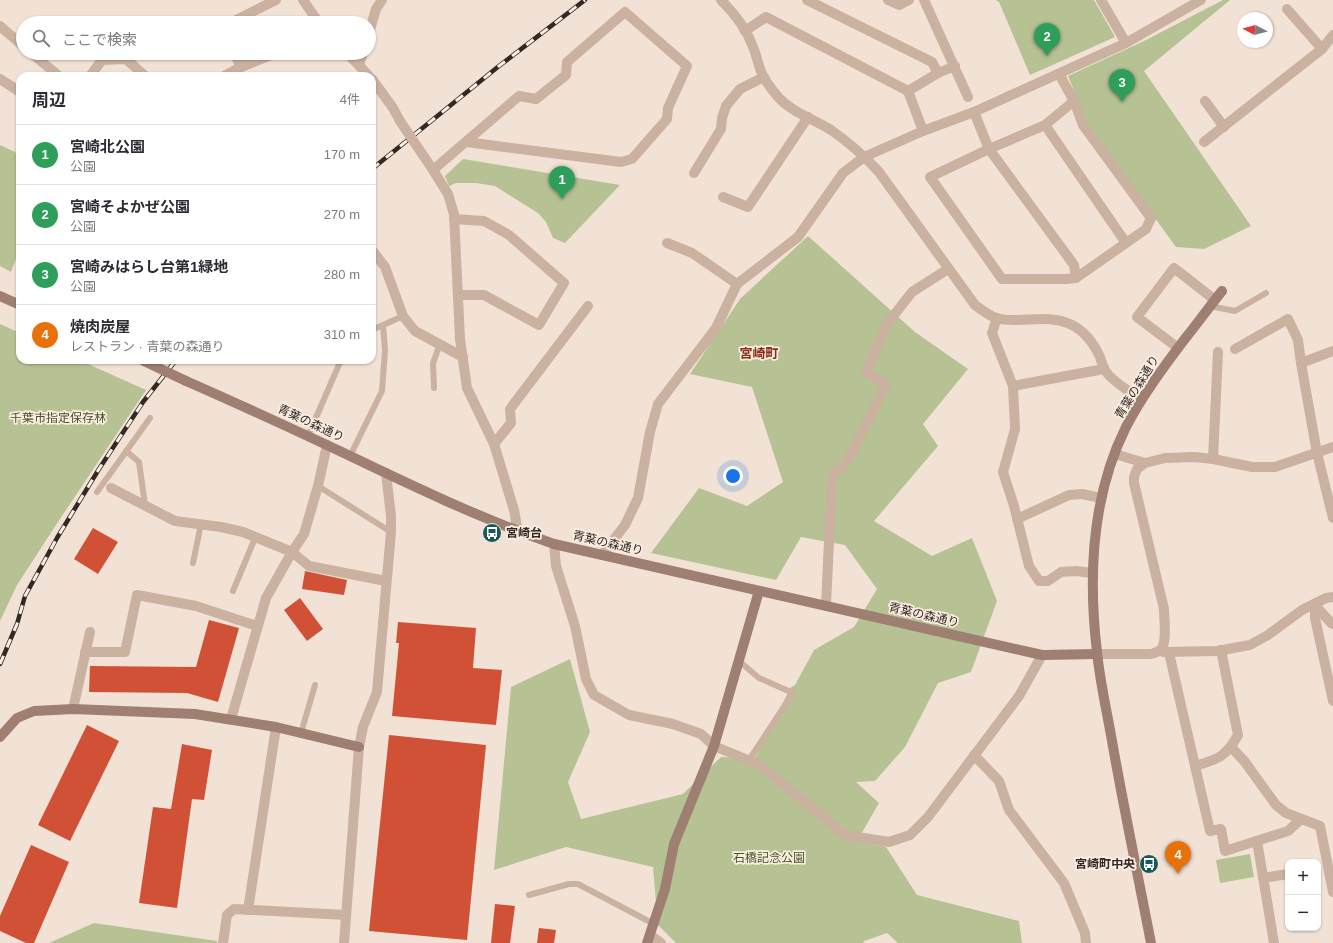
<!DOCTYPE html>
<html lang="ja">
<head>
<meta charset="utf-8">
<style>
  :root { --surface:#fff; --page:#f7f7f7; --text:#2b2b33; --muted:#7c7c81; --line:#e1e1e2; --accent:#1a73e8 }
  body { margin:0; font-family:Helvetica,"Noto Sans JP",sans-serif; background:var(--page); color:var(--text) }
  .controls { position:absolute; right:12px; bottom:12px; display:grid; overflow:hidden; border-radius:8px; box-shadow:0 1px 3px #0004 }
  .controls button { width:36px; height:36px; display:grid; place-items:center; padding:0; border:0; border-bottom:1px solid var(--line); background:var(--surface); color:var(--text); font:20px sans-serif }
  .compass { position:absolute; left:1237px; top:12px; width:36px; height:36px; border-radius:50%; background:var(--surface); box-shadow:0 1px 3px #0004; rotate:277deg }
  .you { position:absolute; left:733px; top:476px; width:14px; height:14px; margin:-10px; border:3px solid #fff; border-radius:50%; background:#1a73e8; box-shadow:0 0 0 6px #1a73e833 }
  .badge { display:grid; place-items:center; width:26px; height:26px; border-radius:50%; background:var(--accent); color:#fff; font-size:13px; font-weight:700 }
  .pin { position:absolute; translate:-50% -33px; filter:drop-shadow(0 1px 2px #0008) }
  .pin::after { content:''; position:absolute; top:21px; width:14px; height:12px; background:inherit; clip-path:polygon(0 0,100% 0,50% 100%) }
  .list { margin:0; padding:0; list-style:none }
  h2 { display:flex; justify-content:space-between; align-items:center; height:52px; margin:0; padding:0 16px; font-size:17px }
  h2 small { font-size:13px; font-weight:400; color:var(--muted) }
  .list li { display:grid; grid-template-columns:26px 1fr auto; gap:12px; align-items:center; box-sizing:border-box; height:60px; padding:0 16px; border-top:1px solid var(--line) }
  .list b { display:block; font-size:15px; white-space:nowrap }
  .list p { margin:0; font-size:13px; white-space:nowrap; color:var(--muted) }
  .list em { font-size:13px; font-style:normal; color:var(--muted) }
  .icon { flex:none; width:22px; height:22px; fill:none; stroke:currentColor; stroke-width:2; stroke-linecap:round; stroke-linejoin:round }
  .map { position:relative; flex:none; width:1333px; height:943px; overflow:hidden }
  .search { position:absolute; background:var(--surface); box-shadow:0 1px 3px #0004; left:16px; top:16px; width:360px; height:44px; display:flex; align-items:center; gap:10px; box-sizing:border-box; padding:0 14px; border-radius:22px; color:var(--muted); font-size:15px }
  .panel { position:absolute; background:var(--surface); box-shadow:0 1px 3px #0004; left:16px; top:72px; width:360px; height:292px; border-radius:12px }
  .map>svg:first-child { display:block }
  .green { fill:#b6c294 }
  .building { fill:#d05135 }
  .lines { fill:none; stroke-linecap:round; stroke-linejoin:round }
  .lane { stroke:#cbb1a0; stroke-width:6 }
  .street { stroke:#cbb1a0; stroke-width:10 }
  .secondary { stroke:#9e7f72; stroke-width:10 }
  .rail-casing { stroke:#342824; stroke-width:4.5 }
  .rail { stroke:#faede1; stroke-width:3; stroke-dasharray:9; stroke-linecap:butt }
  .street-bridge { stroke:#cbb1a0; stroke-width:10 }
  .secondary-bridge { stroke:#9e7f72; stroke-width:10 }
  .labels { text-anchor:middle; stroke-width:3.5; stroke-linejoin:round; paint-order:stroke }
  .street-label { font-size:12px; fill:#342824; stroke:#faede1 }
  .park-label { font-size:12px; fill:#465426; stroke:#faede1 }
  .poi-label { font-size:12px; font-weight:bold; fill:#342824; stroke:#faede1; text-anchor:start }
  .neighbourhood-label { font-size:13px; font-weight:bold; fill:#892b17; stroke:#faede1 }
</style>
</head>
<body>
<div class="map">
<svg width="1333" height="943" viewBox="0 0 1333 943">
  <rect width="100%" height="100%" fill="#f2e2d5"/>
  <!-- green -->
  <g class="green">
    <path d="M996,0H1094L1115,37L1030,75L999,2Z"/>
    <path d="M1223,0H1230L1144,71L1251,226L1204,249L1176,247L1089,127L1068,76L1144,41Z"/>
    <path d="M0,145L15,152L20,159V248L11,272L0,266Z"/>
    <path d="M463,159L620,185L565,243L553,238L546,222L538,213L495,186L476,183H456L449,186L445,176Z"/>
    <path d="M808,236L915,332L968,369L923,424L938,446L874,521L932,556L972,538L997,601L971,672L938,683L905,747L875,781L856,782L879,803L857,841L886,847L917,895L1019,921L1022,943H898L887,933L864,941L863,943H676L658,925L653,867L566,847L494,870L511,687L570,659L590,732L568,782L581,819L683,794L721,757L754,759L771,728L790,688L795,685L814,650L854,627L877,589L845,545L801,537L776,580L651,553L699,488L747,506L783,482L752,387L690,374L740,299Z"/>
    <path d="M0,324L20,333V360H79L146,390L56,525L17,585L0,621Z"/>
    <path d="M1250,854L1254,877L1220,883L1216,860Z"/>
    <path d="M94,923L217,941V943H49Z"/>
  </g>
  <!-- building -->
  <g class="building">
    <path d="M93,528L118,542L98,574L74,559Z"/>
    <path d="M305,571L347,580L344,595L302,589Z"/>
    <path d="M300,598L323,629L307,641L284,610Z"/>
    <path d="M209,620L239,628L218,702L187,693L89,692L90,666L196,667Z"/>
    <path d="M398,622L476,628L473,668L502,670L496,725L392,716L399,643H396Z"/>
    <path d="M87,725L119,741L70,841L38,825Z"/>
    <path d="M389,735L486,745L467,940L369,931Z"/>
    <path d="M182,744L212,750L204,800L192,799L177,908L139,903L153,807L171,809Z"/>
    <path d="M31,845L69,862L34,943H26L0,931V916Z"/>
    <path d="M495,904L515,906L510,943H491Z"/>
    <path d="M539,928L556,930L554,943H537Z"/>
  </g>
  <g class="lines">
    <!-- lane -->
    <g class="lane">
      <path d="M1210,306L1235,311L1266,293"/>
      <path d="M372,330L403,316"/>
      <path d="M434,388L433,363L440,344"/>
      <path d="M308,436L341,360"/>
      <path d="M126,451L139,462L145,505"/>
      <path d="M350,456L382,391L385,350L383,325"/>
      <path d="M318,486L391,532"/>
      <path d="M97,492L150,418"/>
      <path d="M193,563L201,524"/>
      <path d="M233,591L255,538"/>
      <path d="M739,661L759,678L793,693L749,760"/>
      <path d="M301,733L315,685"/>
      <path d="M529,895L569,884H578L654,924"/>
    </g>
    <!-- street -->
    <g class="street">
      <path d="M303,0L319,23"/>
      <path d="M721,0C734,13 747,30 753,47C757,56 758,65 762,74C766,82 773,91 779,98C793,113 814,119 831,130C847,141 866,158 879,172L975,305C982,310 988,315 996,318C1020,325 1046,312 1072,325C1084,331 1094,344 1100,357C1102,363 1103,368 1107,373C1116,384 1130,392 1141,399"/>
      <path d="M807,0L932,62L938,73"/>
      <path d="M888,0L899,5L909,0"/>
      <path d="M924,0L968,97"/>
      <path d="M1101,0L1126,43"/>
      <path d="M1287,9L1322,49"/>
      <path d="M230,23L276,0"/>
      <path d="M0,26L23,46"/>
      <path d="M745,31L766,17L908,91L923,131"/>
      <path d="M369,33L376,9L382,0"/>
      <path d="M31,53L59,76"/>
      <path d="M234,53L241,67"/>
      <path d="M347,53L369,76"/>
      <path d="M359,65L363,53"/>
      <path d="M1059,74L1074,101L1083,125L1151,218L1146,229L1076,278L1066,279H1002L930,177L989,149L1045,125L1074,101"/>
      <path d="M90,76L102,60L126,59L145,76"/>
      <path d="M224,76L241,67L276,53"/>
      <path d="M0,79L20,92"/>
      <path d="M372,79L393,108L400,121"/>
      <path d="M908,91L938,73L955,66"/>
      <path d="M1205,101L1224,127"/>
      <path d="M974,112L989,149L1074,265L1076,278"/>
      <path d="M1045,125L1126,243"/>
      <path d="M466,142L621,162L632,159L667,119L668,108L687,66L625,12L567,62L566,75L536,99L519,96L433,170L448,194L454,214L460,339L467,388L494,444L514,510L518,532"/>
      <path d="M1204,142L1322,49L1333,35"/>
      <path d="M694,173L721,129L722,118L726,106L740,89L764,77"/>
      <path d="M723,197L748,207L808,117"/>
      <path d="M454,219L484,221L509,235L564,283L539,325L484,295H458"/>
      <path d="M667,243L692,253L737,284"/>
      <path d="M372,250L385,267L403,316L415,331L463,357"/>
      <path d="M997,318L992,333L1013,386L1015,429L1003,472L1014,506L1029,566L1039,581H1048L1061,572L1076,571L1092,573"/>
      <path d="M1178,348L1137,317L1174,268L1215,300"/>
      <path d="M1235,349L1288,319L1298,340L1301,363L1317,453L1333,518"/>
      <path d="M1301,363L1333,351"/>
      <path d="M1013,386L1104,369"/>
      <path d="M494,444L511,423L510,409L588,306"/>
      <path d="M1115,454L1145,463"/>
      <path d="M1213,459L1218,352"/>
      <path d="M111,488L175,521L221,527L243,532L292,552L309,566L386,581"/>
      <path d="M1017,519L1069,495L1082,494L1101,498"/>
      <path d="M554,544L556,566L575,626L586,679L594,695L629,715L673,724L701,734L714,746L760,765L845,835L889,842L910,835L928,817L1019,696L1042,655"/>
      <path d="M602,555L625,525L638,498L650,432L658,404L716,328L737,284L798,237L843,173L864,157L923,131L974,112L1126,43L1201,0"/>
      <path d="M1315,605V618L1333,701"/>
      <path d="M1315,605L1331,623L1333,624"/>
      <path d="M826,606L832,475L847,462L886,385L866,372L887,324L912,292L948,269"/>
      <path d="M85,652H125L137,595L196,606L257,626"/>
      <path d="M1163,652L1217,651L1250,645L1268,635L1302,610L1326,598L1333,597"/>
      <path d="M1169,653L1210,831L1221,829L1225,851L1288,831L1301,819"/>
      <path d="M1097,654H1151C1155,653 1159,652 1162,648C1167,639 1164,619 1164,609L1134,483V477L1137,469L1145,463L1165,458L1194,457L1213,459L1252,467H1275L1333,447"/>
      <path d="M73,709L90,632"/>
      <path d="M231,719L266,598L292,552L304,534L318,486L327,445"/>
      <path d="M1231,747L1245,762L1276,805L1286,813L1320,826L1333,892"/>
      <path d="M974,755L999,781L1009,810L1064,883L1085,933L1086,943"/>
      <path d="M1195,766C1218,759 1226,757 1238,735L1221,650"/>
      <path d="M1257,841L1274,943"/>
      <path d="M1263,878L1288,874"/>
      <path d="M248,910L276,727"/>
      <path d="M650,935L661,943"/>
      <path d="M223,943L227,915L234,909L346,915"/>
      <path d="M344,943L359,747L363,727L377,692L391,532V516L386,473"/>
    </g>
    <!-- secondary -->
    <g class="secondary">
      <path d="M0,296L20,305"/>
      <path d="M186,381C234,402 282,424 329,446C402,481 478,518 554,544L1042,655L1097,654"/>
      <path d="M0,737L17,718L34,711L73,709L195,714L276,727L359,747"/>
      <path d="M647,943L665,889L674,844L714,746L759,591"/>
      <path d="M1151,943C1138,876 1124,809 1112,741C1107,712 1100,682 1097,652C1088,576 1091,497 1126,427C1142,396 1163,368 1184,340C1197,324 1209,307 1222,291"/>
    </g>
    <!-- rail casing -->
    <g class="rail-casing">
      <g id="rail">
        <path d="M372,169L499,66L585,0"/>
        <path d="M0,664L17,624L25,596L57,538L99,469L143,402L176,360"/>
      </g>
    </g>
    <!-- rail -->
    <use href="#rail" class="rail"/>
    <!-- street-bridge -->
    <path class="street-bridge" d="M400,121L433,170"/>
    <!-- secondary-bridge -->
    <path class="secondary-bridge" d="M144,361L186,381"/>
  </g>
  <!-- icons -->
  <defs>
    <g id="bus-disc" transform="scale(1)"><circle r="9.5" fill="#175858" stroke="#faede1"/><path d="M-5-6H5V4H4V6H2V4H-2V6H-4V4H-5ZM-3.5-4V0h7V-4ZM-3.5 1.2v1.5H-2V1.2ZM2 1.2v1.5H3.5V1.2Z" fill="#fff"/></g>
  </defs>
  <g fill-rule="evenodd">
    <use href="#bus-disc" x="492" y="533"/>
    <use href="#bus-disc" x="1149" y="864"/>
  </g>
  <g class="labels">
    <!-- street labels -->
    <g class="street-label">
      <text transform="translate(1137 387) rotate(-58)" y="4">青葉の森通り</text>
      <text transform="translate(311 423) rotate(25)" y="4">青葉の森通り</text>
      <text transform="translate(608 543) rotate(13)" y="4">青葉の森通り</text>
      <text transform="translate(924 615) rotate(13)" y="4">青葉の森通り</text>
    </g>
    <!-- park labels -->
    <g class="park-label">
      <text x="58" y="422">千葉市指定保存林</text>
      <text x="769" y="862">石橋記念公園</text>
    </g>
    <!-- poi labels -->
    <g class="poi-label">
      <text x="506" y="537">宮崎台</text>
      <text x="1135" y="868" text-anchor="end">宮崎町中央</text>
    </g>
    <!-- neighbourhood labels -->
    <g class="neighbourhood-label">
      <text x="759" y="358">宮崎町</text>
    </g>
  </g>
</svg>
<div class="controls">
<button>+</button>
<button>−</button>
</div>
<svg class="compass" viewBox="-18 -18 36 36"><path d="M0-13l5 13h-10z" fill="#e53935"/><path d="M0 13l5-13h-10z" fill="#7c7c81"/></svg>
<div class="you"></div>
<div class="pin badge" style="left:562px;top:199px;background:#2e9e5b">1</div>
<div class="pin badge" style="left:1047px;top:56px;background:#2e9e5b">2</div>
<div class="pin badge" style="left:1122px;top:102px;background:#2e9e5b">3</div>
<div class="pin badge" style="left:1178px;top:874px;background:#e8710a">4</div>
<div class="search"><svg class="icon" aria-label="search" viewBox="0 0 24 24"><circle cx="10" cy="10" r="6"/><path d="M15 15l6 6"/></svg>ここで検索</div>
<section class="panel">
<h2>周辺<small>4件</small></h2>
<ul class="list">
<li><span class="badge" style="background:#2e9e5b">1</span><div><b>宮崎北公園</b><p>公園</p></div><em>170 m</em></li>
<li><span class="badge" style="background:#2e9e5b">2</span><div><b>宮崎そよかぜ公園</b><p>公園</p></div><em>270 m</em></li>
<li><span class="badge" style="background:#2e9e5b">3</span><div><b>宮崎みはらし台第1緑地</b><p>公園</p></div><em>280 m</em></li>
<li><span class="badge" style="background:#e8710a">4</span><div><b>焼肉炭屋</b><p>レストラン · 青葉の森通り</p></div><em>310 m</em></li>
</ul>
</section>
</div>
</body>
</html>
